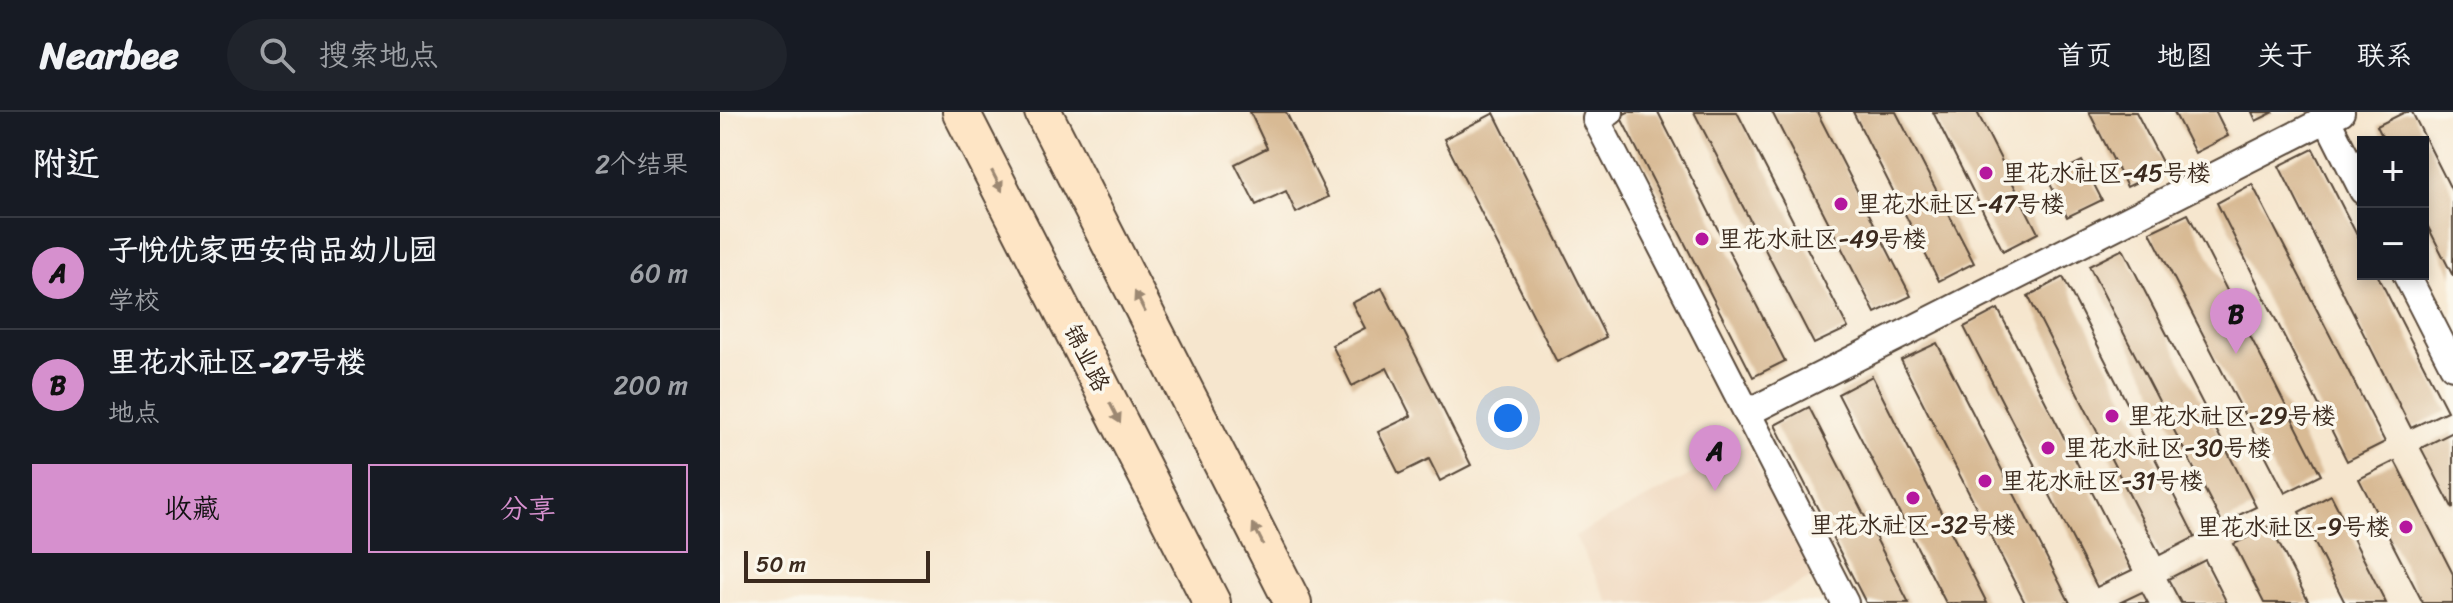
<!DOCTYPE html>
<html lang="zh">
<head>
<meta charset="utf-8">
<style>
  :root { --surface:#171b24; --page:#20242c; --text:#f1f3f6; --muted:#9ea1a6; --line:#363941; --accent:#d690ce }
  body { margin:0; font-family:Sriracha,"LXGW WenKai TC",sans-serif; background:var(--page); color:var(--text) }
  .controls { position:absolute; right:24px; top:24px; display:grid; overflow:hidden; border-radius:0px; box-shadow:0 4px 12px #0003 }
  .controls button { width:72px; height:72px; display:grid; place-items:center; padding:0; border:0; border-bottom:2px solid var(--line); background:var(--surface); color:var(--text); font:40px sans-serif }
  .scale { position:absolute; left:24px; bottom:20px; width:186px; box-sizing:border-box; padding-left:8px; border:4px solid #3b2a1e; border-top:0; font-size:22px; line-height:28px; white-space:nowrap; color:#3b2a1e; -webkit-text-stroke:6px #fbf7ec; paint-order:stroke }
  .you { position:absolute; left:788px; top:306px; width:28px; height:28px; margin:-20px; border:6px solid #fff; border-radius:50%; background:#1a73e8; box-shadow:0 0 0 12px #1a73e833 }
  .badge { display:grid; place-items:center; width:52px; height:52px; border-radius:50%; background:var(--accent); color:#111; font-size:26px; font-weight:700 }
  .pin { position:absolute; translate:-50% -66px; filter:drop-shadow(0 2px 4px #0008) }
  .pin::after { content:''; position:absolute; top:42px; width:28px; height:24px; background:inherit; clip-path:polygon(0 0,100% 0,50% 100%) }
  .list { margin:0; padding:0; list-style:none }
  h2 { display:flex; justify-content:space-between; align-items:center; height:104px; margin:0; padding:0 32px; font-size:34px }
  h2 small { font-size:26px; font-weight:400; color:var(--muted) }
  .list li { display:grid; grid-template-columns:52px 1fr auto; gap:24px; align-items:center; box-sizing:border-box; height:112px; padding:0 32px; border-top:2px solid var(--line) }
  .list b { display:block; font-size:30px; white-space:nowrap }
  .list p { margin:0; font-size:26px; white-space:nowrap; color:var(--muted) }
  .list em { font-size:26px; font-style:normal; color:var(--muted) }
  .actions { display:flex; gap:16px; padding:24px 32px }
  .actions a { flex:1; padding:18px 0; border:2px solid var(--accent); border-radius:0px; text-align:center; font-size:28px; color:var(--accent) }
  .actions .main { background:var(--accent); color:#111 }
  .icon { flex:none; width:44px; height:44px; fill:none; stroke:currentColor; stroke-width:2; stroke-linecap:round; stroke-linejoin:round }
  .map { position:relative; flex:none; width:1733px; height:491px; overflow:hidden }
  header { display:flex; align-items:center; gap:48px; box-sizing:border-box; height:112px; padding:0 40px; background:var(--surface); border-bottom:2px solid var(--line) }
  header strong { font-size:38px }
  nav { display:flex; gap:44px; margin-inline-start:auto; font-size:28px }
  .search { width:560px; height:72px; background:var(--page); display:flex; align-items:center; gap:20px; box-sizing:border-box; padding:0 28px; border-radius:44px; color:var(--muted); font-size:30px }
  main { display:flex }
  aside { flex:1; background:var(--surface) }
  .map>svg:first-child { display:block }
  .built { fill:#efd6bb }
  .building { fill:#d8ba94 }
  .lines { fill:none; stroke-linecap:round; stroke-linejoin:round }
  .minor-casing { stroke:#574638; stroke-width:30 }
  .secondary-casing { stroke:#574638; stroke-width:40 }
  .minor { stroke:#fff; stroke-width:26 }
  .secondary { stroke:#fee5c5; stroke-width:36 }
  .oneway { fill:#9c8872 }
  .poi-dot { fill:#b5179e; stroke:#fbf7ec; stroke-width:3 }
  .labels { text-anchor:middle; stroke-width:7; stroke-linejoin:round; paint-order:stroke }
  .poi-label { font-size:24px; fill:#3b2a1e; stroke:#fbf7ec; text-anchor:start }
  .street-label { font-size:24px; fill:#3b2a1e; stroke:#fbf7ec }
</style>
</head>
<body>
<header>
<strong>Nearbee</strong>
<div class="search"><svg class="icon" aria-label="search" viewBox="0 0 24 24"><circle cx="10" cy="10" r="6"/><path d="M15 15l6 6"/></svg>搜索地点</div>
<nav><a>首页</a><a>地图</a><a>关于</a><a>联系</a></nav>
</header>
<main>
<aside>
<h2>附近<small>2个结果</small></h2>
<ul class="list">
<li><span class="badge">A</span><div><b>子悦优家西安尚品幼儿园</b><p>学校</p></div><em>60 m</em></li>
<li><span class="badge">B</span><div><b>里花水社区-27号楼</b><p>地点</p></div><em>200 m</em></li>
</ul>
<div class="actions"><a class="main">收藏</a><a>分享</a></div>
</aside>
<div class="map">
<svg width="1733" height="491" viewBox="0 0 1733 491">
  <rect width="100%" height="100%" fill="#fbf7ec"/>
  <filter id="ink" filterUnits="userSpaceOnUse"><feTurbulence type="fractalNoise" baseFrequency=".0125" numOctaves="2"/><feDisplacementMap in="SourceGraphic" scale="16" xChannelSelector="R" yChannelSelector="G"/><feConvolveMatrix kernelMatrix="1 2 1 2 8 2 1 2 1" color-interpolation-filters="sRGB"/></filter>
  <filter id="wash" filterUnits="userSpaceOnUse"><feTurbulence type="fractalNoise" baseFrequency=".006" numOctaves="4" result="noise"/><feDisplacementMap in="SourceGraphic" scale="32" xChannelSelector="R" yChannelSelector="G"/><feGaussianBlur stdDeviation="1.8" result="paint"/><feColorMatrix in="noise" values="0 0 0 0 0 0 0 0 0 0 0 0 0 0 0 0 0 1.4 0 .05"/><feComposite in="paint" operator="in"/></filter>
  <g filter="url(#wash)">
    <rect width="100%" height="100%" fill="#f6e6ce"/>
    <!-- built -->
    <path class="built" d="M1027,333L1093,465L1042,491H889L855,424Z"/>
    <g id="blocks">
      <!-- building -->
      <g class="building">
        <path d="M530,0H566L608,85L576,101L566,79L536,93L515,52L547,36Z"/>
        <path d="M908,0H938L1065,249L1033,265L900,4Z"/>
        <path d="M974,0H1017L1128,216L1094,232Z"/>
        <path d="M1052,0H1097L1191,184L1155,201Z"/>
        <path d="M1133,0H1176L1254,151L1219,169Z"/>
        <path d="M1213,0H1257L1318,121L1283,139Z"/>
        <path d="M1369,0H1416L1445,56L1407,75Z"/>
        <path d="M1454,0H1496L1508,24L1475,41Z"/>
        <path d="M1532,0H1554L1536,9Z"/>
        <path d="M1685,0H1692L1733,81V164L1703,105V30H1665L1657,14Z"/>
        <path d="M774,1L886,225L837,250L724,27Z"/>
        <path d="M1593,37L1643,135V162H1657L1727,299L1691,316L1559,54Z"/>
        <path d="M1362,49L1382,88L1347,105L1327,66Z"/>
        <path d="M1532,72L1665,330L1627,349L1497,91Z"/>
        <path d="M1468,102L1601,363L1565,381L1430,120Z"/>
        <path d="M1403,137L1536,395L1502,411L1369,154Z"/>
        <path d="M1343,165L1475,425L1440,443L1308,184Z"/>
        <path d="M662,176L751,353L720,369L709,347L679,362L658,320L691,304L667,256L632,274L612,233L645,216L632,191Z"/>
        <path d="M1278,197L1412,458L1377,475L1244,215Z"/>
        <path d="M1217,231L1350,491H1305L1181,248Z"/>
        <path d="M1152,264L1267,491H1226L1118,282Z"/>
        <path d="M1089,295L1189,491H1146L1055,313Z"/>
        <path d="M1733,320V397L1701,336Z"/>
        <path d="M1675,349L1733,462V491H1703L1639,367Z"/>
        <path d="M1611,383L1666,491H1625L1579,400Z"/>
        <path d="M1550,414L1589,491H1544L1514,432Z"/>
        <path d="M1485,448L1507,491H1461L1448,467Z"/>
        <path d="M1422,480L1428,491H1399Z"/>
      </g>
    </g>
  </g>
  <g filter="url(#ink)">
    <use href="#blocks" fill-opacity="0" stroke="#574638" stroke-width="2"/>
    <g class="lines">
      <!-- minor casing -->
      <g class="minor-casing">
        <g id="minor">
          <path d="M890,0L876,7L1125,491"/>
          <path d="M1603,0L1643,79"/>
          <path d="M1686,162L1733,254"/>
          <path d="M1027,301L1621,0"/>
        </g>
      </g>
      <!-- secondary casing -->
      <g class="secondary-casing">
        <g id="secondary">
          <path d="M241,0L492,491"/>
          <path d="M323,0L573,491"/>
        </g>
      </g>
      <!-- minor -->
      <use href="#minor" class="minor"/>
      <!-- secondary -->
      <use href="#secondary" class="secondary"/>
    </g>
    <!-- one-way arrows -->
    <defs><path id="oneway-solid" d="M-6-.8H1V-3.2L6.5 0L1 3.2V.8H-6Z" transform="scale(2)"/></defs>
    <g class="oneway">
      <use href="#oneway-solid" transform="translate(277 69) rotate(63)"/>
      <use href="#oneway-solid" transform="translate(420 190) rotate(-117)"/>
      <use href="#oneway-solid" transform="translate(395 301) rotate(63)"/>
      <use href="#oneway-solid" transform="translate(538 422) rotate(-117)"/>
    </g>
  </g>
  <!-- markers -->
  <g class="poi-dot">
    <circle cx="1266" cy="61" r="8"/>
    <circle cx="1121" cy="92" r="8"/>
    <circle cx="982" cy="127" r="8"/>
    <circle cx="1392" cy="304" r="8"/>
    <circle cx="1328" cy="336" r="8"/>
    <circle cx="1265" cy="369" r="8"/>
    <circle cx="1193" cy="386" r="8"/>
    <circle cx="1686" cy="415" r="8"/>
  </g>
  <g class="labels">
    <!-- poi labels -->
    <g class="poi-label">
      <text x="1282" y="69">里花水社区-45号楼</text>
      <text x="1137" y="100">里花水社区-47号楼</text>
      <text x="998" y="135">里花水社区-49号楼</text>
      <text x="1408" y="312">里花水社区-29号楼</text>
      <text x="1344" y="344">里花水社区-30号楼</text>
      <text x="1281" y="377">里花水社区-31号楼</text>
      <text x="1193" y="421" text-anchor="middle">里花水社区-32号楼</text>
      <text x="1670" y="423" text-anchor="end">里花水社区-9号楼</text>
    </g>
    <!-- street labels -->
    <g class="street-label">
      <text transform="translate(367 246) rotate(63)" y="8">锦业路</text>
    </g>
  </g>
</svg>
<div class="controls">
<button>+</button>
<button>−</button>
</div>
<div class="scale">50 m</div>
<div class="you"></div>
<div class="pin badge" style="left:995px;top:379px">A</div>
<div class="pin badge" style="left:1516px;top:242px">B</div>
</div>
</main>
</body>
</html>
